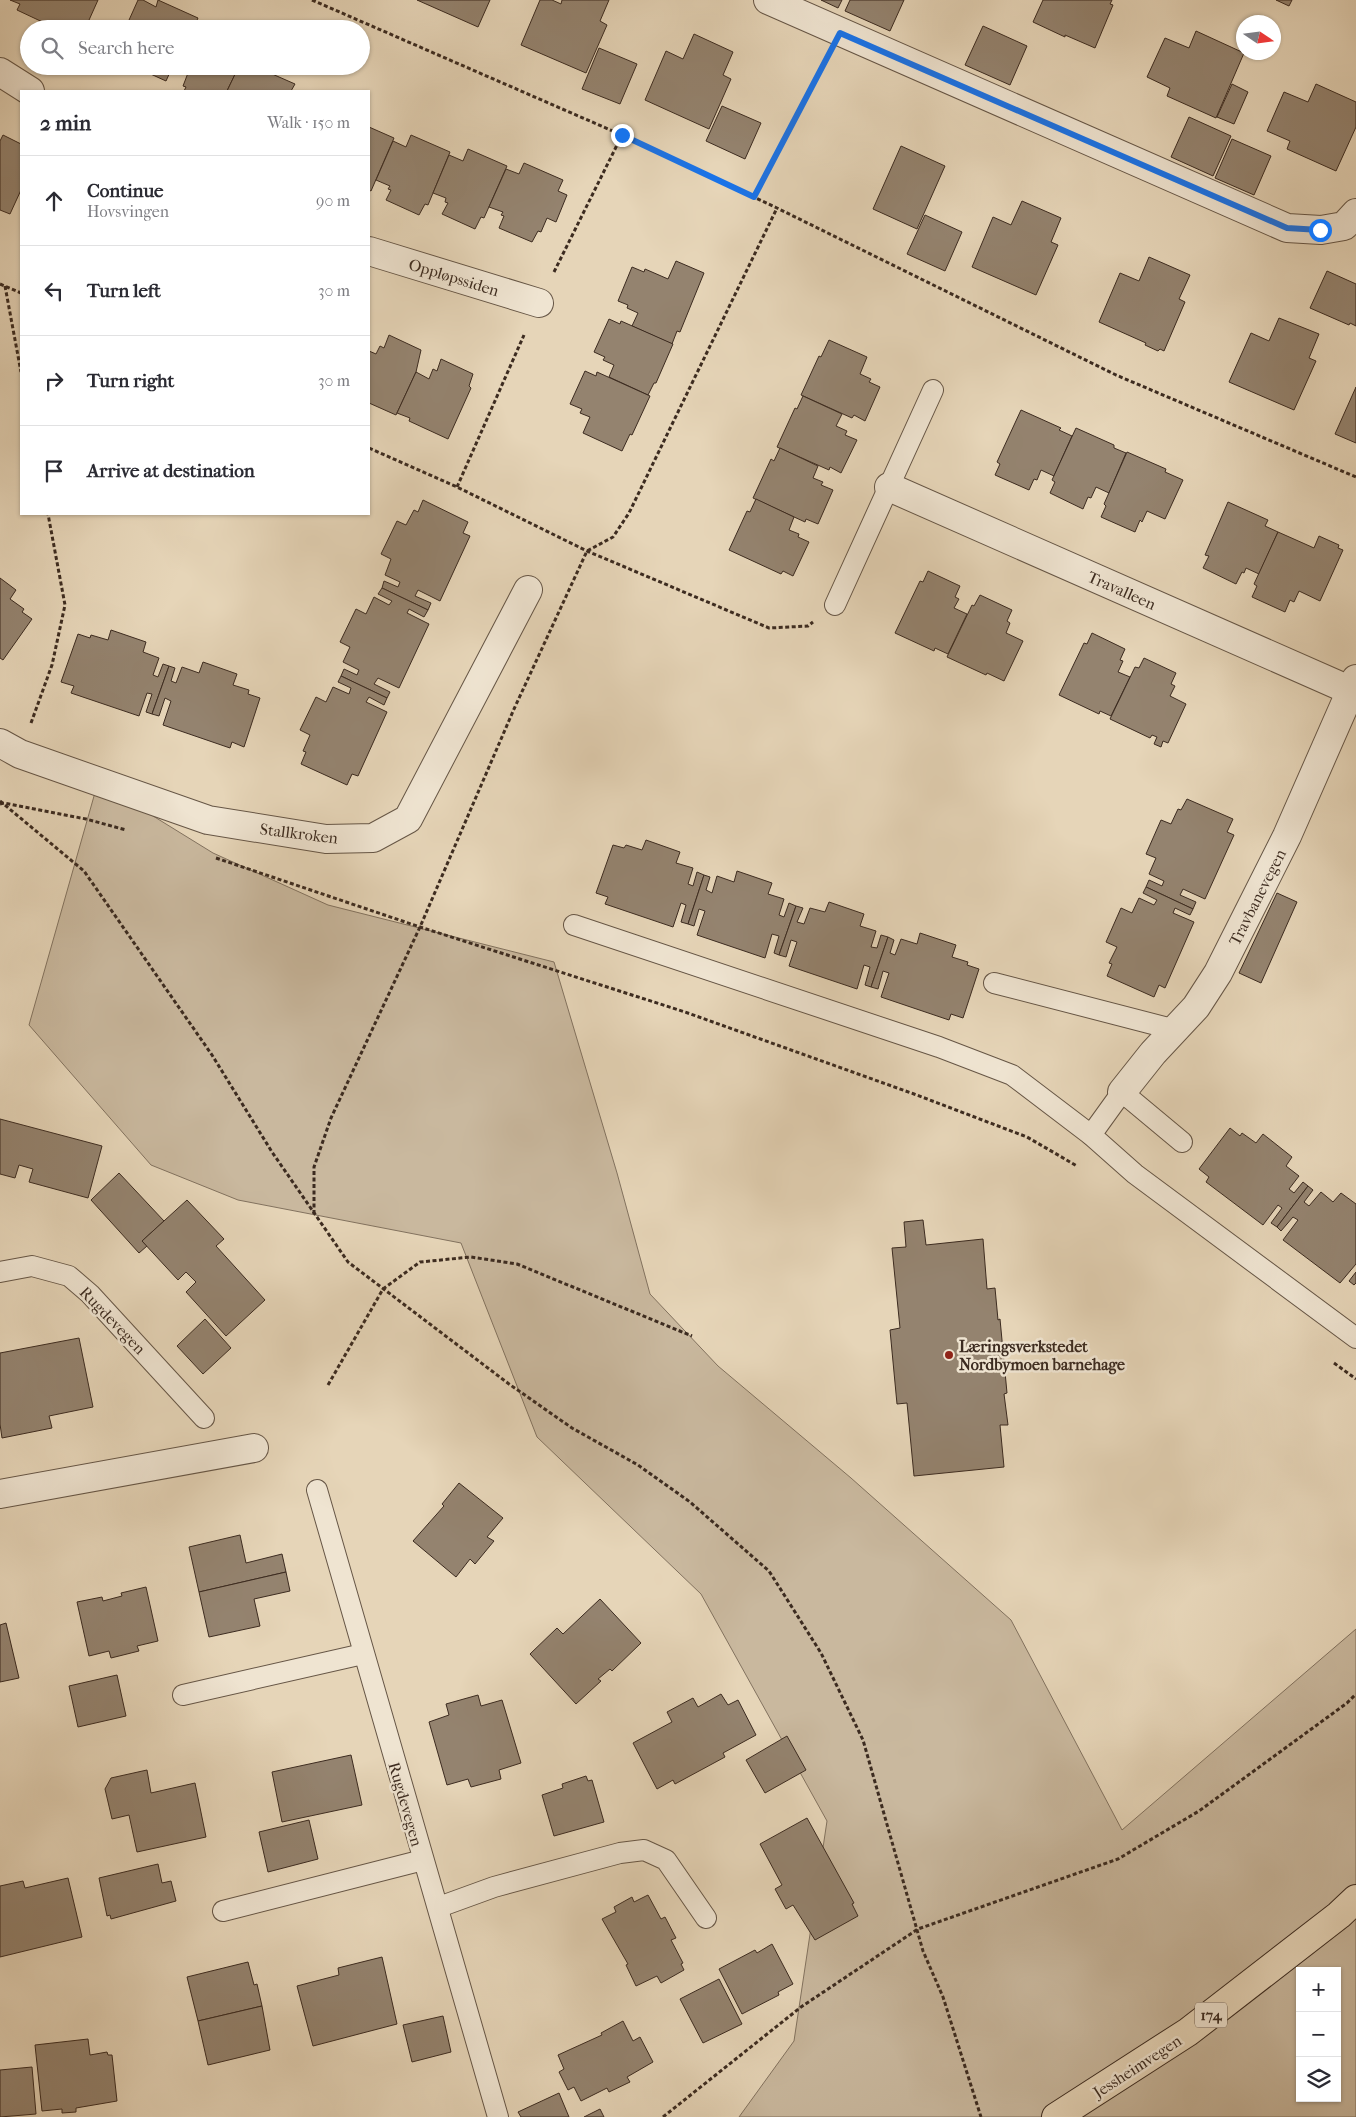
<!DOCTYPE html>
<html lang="en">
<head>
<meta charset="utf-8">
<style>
  :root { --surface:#fff; --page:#f2f2f3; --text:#2b2b33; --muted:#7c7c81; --line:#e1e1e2 }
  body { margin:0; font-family:"IM FELL French Canon",serif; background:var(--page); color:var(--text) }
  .controls { position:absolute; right:15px; bottom:15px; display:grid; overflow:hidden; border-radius:0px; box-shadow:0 1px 4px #0004 }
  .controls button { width:45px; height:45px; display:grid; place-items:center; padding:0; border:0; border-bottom:1px solid var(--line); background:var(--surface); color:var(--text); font:25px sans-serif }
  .compass { position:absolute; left:1236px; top:15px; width:45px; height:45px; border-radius:50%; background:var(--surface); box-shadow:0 1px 4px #0004; rotate:103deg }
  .stop { position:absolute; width:15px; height:15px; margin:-11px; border:4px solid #1a73e8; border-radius:50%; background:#fff }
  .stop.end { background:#1a73e8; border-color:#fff; box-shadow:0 1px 5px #0008 }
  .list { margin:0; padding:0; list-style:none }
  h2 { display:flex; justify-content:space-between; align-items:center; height:65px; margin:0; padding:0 20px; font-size:21px }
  h2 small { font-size:16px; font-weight:400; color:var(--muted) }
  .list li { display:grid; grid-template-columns:32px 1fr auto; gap:15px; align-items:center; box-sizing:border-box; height:90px; padding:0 20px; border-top:1px solid var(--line) }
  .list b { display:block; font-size:19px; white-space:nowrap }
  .list p { margin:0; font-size:16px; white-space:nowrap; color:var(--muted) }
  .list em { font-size:16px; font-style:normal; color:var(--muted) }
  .icon { flex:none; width:28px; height:28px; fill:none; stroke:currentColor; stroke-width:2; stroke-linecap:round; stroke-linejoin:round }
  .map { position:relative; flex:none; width:1356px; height:2117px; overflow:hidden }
  .search { position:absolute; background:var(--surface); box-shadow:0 1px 4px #0004; left:20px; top:20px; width:350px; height:55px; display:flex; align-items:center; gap:12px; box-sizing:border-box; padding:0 18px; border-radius:28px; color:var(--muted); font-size:19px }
  .panel { position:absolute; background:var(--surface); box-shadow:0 1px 4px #0004; left:20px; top:90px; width:350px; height:425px; border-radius:0px }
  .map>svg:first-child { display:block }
  .green { fill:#c9b89e; stroke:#82725f; fill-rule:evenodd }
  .building { fill:#94836f; stroke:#3c2b20 }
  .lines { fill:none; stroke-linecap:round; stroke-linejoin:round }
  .service-casing { stroke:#665646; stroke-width:22 }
  .minor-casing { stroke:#665646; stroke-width:30 }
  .primary-casing { stroke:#3c2b20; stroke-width:30 }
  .path { stroke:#3c2b20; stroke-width:3; stroke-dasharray:4 2.5; stroke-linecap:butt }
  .service { stroke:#efe4d1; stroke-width:20 }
  .minor { stroke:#efe4d1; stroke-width:28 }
  .primary { stroke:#e6d5b8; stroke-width:28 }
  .route { stroke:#1a73e8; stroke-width:6 }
  .poi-dot { fill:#8f2418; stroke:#efe4d1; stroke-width:2 }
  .labels { text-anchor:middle; stroke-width:5; stroke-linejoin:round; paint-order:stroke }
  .shield { fill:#efe4d1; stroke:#726255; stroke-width:1 }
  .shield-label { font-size:15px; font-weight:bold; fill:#3c2b20 }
  .street-label { font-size:16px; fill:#3c2b20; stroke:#efe4d1 }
  .poi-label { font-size:16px; font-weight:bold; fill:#3c2b20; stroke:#efe4d1; text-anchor:start }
</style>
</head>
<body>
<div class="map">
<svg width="1356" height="2117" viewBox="0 0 1356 2117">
  <rect width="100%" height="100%" fill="#e6d5b8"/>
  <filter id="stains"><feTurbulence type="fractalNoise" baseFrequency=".004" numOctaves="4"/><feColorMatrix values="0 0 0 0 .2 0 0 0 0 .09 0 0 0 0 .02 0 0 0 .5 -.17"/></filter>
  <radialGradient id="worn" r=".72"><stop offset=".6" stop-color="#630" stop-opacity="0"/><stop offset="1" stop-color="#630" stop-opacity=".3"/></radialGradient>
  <!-- green -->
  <path class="green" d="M98,782L213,853L328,905L554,962L617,1173L650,1294L718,1366L851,1478L1011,1620L1122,1830L1356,1629V2117H739L794,2041L827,1821L701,1594L537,1437L461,1243L238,1200L151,1165L29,1025ZM1300,1971H1337V2098H1300Z"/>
  <!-- building -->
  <g class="building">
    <path d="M10,0H98L85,29L72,23L69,28L53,21L51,26L17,10L20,4Z"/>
    <path d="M138,0H143L156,7L158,0L198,18L193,29H125Z"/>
    <path d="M417,0H490L478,27Z"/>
    <path d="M540,0H552L561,4L562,0H609L600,21L607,25L586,73L521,45Z"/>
    <path d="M821,0H842L838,8Z"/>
    <path d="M850,0H904L890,31L845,11Z"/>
    <path d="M1043,0H1112L1110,4L1113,5L1095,48L1065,35V37L1033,22Z"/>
    <path d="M1276,0H1292L1289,6Z"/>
    <path d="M983,26L1027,46L1010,85L965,65Z"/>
    <path d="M1196,31L1244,53L1216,118L1167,96L1170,88L1147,77L1165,38L1189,48Z"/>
    <path d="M694,34L733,52L723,75L731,79L709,129L645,100L666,51L683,59Z"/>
    <path d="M599,48L637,64L620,104L582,89Z"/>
    <path d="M133,66H177L174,71L171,70L166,81Z"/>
    <path d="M177,66H239L227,91H184L186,87L183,86L188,73Z"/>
    <path d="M239,66H248L254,69V66L295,84L291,91H227Z"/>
    <path d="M1232,84L1248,92L1234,124L1217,117Z"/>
    <path d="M1316,84L1356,102V127L1336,171L1287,149L1290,141L1267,131L1284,92L1308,102Z"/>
    <path d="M722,106L761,123L745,159L706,141Z"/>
    <path d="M1189,117L1231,136L1213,176L1171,157Z"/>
    <path d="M369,127L394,138L371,191L369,190Z"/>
    <path d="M3,135L21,144V190L10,214L0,210V141Z"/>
    <path d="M411,135L450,152L428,205L425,204L419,215L386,200L391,190L388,189L390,186L376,180L393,141L406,147Z"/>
    <path d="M1232,139L1271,156L1254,195L1215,178Z"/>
    <path d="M901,146L945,166L917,229L873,209Z"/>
    <path d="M468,149L507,166L484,218L481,217L475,229L442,214L448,203L445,202L446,198L433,193L449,155L463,161Z"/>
    <path d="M524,163L563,180L558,191L567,195L556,222L547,218L541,232L538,231L532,242L499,228L504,216L501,215L503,212L489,207L506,169L519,174Z"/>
    <path d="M1022,201L1061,218L1051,242L1058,245L1036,295L972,267L993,217L1011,225Z"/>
    <path d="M925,215L962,232L945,271L907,254Z"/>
    <path d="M1149,257L1190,275L1179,299L1185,302L1164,351L1160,349L1158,351L1145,345L1146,343L1099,322L1120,273L1139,281Z"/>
    <path d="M676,261L704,273L680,332L677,331L672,344L632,326L638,313L627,308L628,305L618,301L632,267L644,272L645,269L668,279Z"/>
    <path d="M1327,271L1356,284V326L1350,323L1349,325L1310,308Z"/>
    <path d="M1279,318L1319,334L1309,358L1316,361L1294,410L1229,382L1251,333L1269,341Z"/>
    <path d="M609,319L620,324L621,321L673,344L656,383H654L648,395L609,377L614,365L603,360L605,357L594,352Z"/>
    <path d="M389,335L421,350L416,372L396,415L369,403V351L376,354L380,346L384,348Z"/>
    <path d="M829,340L867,357L860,374L871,379L869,382L880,387L865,421L854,415L852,418L801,395L819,356L821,357Z"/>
    <path d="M441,359L473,374L469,386L471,388L448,439L409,421L410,418L397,413L416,372L429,379L433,369L437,371Z"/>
    <path d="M585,371L596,376L597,372L650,396L632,435L630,434L622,451L583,433L590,417L580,413L582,409L570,404Z"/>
    <path d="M1356,387V443L1335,434Z"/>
    <path d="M803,396L842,414L836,426L847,431L845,435L857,440L841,473L830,467L829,470L777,447L795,408L797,409Z"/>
    <path d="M1021,410L1061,428L1059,430L1072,436L1054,476L1041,470L1037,480L1034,479L1029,490L995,475L1000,464L997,462Z"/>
    <path d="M1076,428L1114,445V448L1126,453L1109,493L1096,487L1091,498L1088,497L1083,509L1050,493L1055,482L1052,480Z"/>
    <path d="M780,448L818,466L813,478L823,482L821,485L833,490L818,524L806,519L805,522L753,498L771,459L774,461Z"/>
    <path d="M1127,452L1166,469L1165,472L1183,480L1165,519L1147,511L1142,522L1140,520L1135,532L1101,517L1106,506L1104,504Z"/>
    <path d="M756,499L794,517L789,530L799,534L798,537L809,542L793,576L783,571L781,574L729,550L747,511L750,512Z"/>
    <path d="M423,500L468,522L463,533L470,536L440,601L418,590L415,596L431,603L428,610L382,588L384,581L398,587L400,582L385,575L391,559L381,554L397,521L406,525L414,510L418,512Z"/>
    <path d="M1228,502L1268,520L1265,526L1278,532L1259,574L1246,568L1244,573L1242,572L1236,584L1203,568L1209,556L1205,555Z"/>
    <path d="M1278,532L1314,548L1319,536L1339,545L1338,548L1343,550L1320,601L1299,591L1294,602L1290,600L1285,612L1252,597L1257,586L1254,584Z"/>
    <path d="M928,571L960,586L955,597L959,599L954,608L967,614L948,654L935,648L934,651L895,633L920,581L923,582Z"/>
    <path d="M0,578L16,590L10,599L24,609L22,612L32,619L3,660L0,658Z"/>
    <path d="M382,588L428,610L424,617L409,609L407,613L429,624L399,688L378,678L374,684L390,692L387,698L341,676L344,669L357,675L359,670L343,662L350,647L340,642L356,609L366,614L374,597L389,605L392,601L378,594Z"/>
    <path d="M980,595L1012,610L1007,621L1010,623L1006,633L1023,641L1004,681L987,673L986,675L947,657L972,605L974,606Z"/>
    <path d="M111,630L146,642L143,652L159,658L153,675L158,677L163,664L169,666L152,714L146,712L152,694L147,693L139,716L71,693L74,686L61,682L78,634L90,638L91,635L108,640Z"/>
    <path d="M1092,633L1125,649L1120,660L1123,661L1118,672L1130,677L1111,716L1100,711L1099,714L1059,695L1084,643L1087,644Z"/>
    <path d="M1144,658L1176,673L1171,684L1175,686L1170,696L1186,704L1168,743L1163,741L1161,747L1154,744L1157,737L1152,735L1150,738L1110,719L1135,667L1139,668Z"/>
    <path d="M203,662L237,674L233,685L249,690L248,694L260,698L244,747L232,742L230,748L163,725L171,701L165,698L159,716L152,714L169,666L175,668L171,681L176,683L182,667L199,673Z"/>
    <path d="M341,676L387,698L384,705L369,697L366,702L387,712L358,776L352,774L347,785L301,764L306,752L303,751L310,735L300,730L316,697L326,702L333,687L349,694L351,688L338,682Z"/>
    <path d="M1187,799L1233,819L1227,832L1234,835L1205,899L1183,889L1180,895L1196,902L1193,909L1146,887L1149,880L1162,886L1164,881L1149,874L1156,858L1146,854L1161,820L1171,824L1178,809L1181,810Z"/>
    <path d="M646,840L680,852L676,863L693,868L688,884L693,886L697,872L704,875L688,924L681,922L686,905L681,903L673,927L605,904L608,897L596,893L613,845L624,848L626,845L642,850Z"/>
    <path d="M737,871L772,883L768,894L784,899L779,915L784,917L789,903L796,906L779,955L774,953L779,936L772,934L765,958L697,935L705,911L699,909L694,926L688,924L704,875L710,877L706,890L712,893L717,876L734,882Z"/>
    <path d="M1146,887L1193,909L1190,915L1175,908L1173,913L1194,922L1165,988L1159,985L1154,997L1107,976L1112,964L1109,963L1117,947L1106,942L1121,908L1132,913L1139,898L1154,905L1157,900L1143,893Z"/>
    <path d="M1277,893L1297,902L1261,983L1239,973Z"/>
    <path d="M829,902L864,914L860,926L876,931L871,947L877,948L881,935L888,937L871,987L865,985L870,967L864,965L857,989L789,966L797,942L791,940L786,957L779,955L796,906L803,908L797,922L804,924L810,908L825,912Z"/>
    <path d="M920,933L956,945L952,957L968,962L967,965L979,969L963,1018L951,1014L949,1020L881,997L889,973L883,971L878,989L871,987L888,937L894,940L890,953L895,955L901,939L917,944Z"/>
    <path d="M0,1119L102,1146L88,1198L29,1182L33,1169L19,1165L15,1178L0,1174Z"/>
    <path d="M1230,1128L1240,1136L1242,1133L1256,1143L1263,1134L1292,1157L1286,1166L1299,1176L1289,1189L1294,1193L1303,1182L1308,1186L1277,1227L1271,1223L1282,1208L1278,1205L1263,1225L1206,1182L1209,1177L1199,1169Z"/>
    <path d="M119,1173L164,1221L142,1241L147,1246L139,1253L91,1200Z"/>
    <path d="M1308,1186L1313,1190L1304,1202L1309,1206L1321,1192L1333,1202L1341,1193L1356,1204V1264L1340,1283L1283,1240L1298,1220L1293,1217L1281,1231L1277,1227Z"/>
    <path d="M187,1200L224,1239L216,1246L265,1300L226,1336L186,1292L196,1282L186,1272L178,1280L142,1241Z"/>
    <path d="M923,1220L926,1245L983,1239L987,1289L995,1288L998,1320L1000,1319L1007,1393L1004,1394L1008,1425H1000L1004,1467L914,1476L907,1403L897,1404L890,1330L900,1328L892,1248L906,1247L904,1222Z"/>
    <path d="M1356,1272V1283L1354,1285L1349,1281Z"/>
    <path d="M205,1319L231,1348L203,1374L177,1346Z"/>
    <path d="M79,1338L93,1407L49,1416L52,1428L2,1438L0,1424V1353Z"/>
    <path d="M459,1483L503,1518L487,1537L494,1541L475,1564L470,1559L456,1577L413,1541L444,1506L442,1504Z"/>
    <path d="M240,1535L246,1563L282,1554L286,1572L199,1592L189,1547Z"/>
    <path d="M286,1572L290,1591L254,1599L260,1626L209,1637L199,1592Z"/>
    <path d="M146,1587L158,1641L137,1646L139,1651L111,1658L109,1651L89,1656L77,1602L102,1597L103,1601L122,1596L121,1593Z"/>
    <path d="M600,1599L641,1643L612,1671L610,1669L598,1679L601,1681L576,1704L530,1654L557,1628L563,1634Z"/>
    <path d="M6,1623L19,1678L0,1682V1625Z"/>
    <path d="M117,1675L126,1716L78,1727L69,1686Z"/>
    <path d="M721,1694L728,1705L738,1700L756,1735L723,1753L725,1757L675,1784L673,1780L657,1789L633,1743L672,1722L667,1712L693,1698L698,1707Z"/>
    <path d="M478,1695L481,1706L502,1700L521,1763L499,1770L501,1779L471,1787L468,1779L447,1785L429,1722L449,1715L446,1704Z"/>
    <path d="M787,1736L806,1770L765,1793L746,1760Z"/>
    <path d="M351,1755L362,1805L282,1822L272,1772Z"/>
    <path d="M147,1770L151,1793L195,1783L206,1837L137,1852L129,1815L112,1819L105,1789L111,1778Z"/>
    <path d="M586,1776L588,1781L592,1780L604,1822L554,1836L542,1795L563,1788L562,1784Z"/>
    <path d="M807,1818L854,1903L852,1904L858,1916L815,1940L793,1905L786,1909L775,1889L782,1885L760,1844Z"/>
    <path d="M309,1820L318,1859L268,1872L259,1832Z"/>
    <path d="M158,1864L162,1883L171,1881L176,1901L111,1919L110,1915L107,1916L99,1878Z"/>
    <path d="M68,1878L82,1937L0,1957V1886L23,1881L25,1888Z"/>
    <path d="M648,1895L661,1919L665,1917L676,1938L671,1940L683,1963L681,1964L684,1970L661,1983L657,1976L636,1986L626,1965L628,1964L602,1919L616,1912L614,1907L632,1897L634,1902Z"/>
    <path d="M772,1944L793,1984L778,1992L779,1995L742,2014L719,1969L755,1950L757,1953Z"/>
    <path d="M382,1957L397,2024L313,2046L297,1986L339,1975L338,1968Z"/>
    <path d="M248,1962L254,1985L257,1984L262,2006L198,2021L187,1977Z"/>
    <path d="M719,1979L742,2024L703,2043L680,1999Z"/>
    <path d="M262,2006L270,2050L208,2065L198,2021Z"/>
    <path d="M443,2016L451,2052L412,2062L403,2025Z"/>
    <path d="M623,2021L633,2041L640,2037L653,2062L627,2077L630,2082L609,2092L607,2088L581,2101L574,2087L568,2090L559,2072L564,2069L558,2055L602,2035L601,2033Z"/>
    <path d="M88,2039L90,2055L107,2052L108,2055H112L117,2101L76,2108V2112L62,2113V2109L42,2111L35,2045Z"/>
    <path d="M32,2067L36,2114L0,2117V2070Z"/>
    <path d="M559,2093L569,2117H521L518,2112Z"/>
    <path d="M600,2109L604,2117H584Z"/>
  </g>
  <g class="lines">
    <!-- service casing -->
    <g class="service-casing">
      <g id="service">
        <path d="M835,605L933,390"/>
        <path d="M574,925L939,1047L1012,1075L1091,1135L1135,1174L1356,1338"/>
        <path d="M994,983L1176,1030"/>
        <path d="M1091,1135L1122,1092L1182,1142"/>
        <path d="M0,1272L32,1266L69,1276L90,1294L204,1418"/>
        <path d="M317,1490L498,2117"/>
        <path d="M183,1695L363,1654"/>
        <path d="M439,1907L494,1887L620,1853L644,1850L666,1860L706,1918"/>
        <path d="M223,1911L423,1860"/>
      </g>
    </g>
    <!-- minor casing -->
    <g class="minor-casing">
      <g id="minor">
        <path d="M768,0L1287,228L1321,230L1344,226L1356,213"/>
        <path d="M0,72L30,91"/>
        <path d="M369,251L539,303"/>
        <path d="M889,487L1356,693"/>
        <path d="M0,743L20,754L208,820L326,839L373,838L408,819L528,590"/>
        <path d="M1122,1092L1153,1053L1196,1007L1218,973L1287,836L1356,679"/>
        <path d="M0,1494L254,1448"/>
      </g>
    </g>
    <!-- primary casing -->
    <g class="primary-casing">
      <path id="primary" d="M1056,2117L1188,2032L1339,1915L1356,1899"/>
    </g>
    <!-- path -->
    <g class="path">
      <path d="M312,0L622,135L777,208L1116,375L1356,477"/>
      <path d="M754,197L825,63"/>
      <path d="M554,272L622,135"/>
      <path d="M0,284L21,293"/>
      <path d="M5,286L21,372"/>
      <path d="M369,448L457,487L587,551L769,628L808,626L813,622"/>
      <path d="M457,487L524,335"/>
      <path d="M31,723L52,665L65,605L48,514"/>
      <path d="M0,801L84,871L212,1055L272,1152L348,1262L509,1384L572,1428L638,1465L690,1502L769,1571L821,1653L863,1740L923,1951L943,1997L981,2117"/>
      <path d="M0,804L4,803L86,819L126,830"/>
      <path d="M216,858L420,927L685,1012L914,1094L1027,1137L1077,1166"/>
      <path d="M314,1214V1167L331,1118L420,927L514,709L587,551L613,537L629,513L777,208"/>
      <path d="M1334,1363L1356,1379"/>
      <path d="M328,1385L383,1289L420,1262L471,1257L517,1264L692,1336"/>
      <path d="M663,2117L801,2007L918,1929L1118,1859L1199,1811L1347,1703L1356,1694"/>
    </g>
    <!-- service -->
    <use href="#service" class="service"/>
    <!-- minor -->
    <use href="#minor" class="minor"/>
    <!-- primary -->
    <use href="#primary" class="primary"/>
  </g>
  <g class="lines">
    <!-- route -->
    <path class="route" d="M622,135L754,197L840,33L1287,228L1320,230"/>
  </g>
  <!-- markers -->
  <circle class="poi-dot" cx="949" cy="1355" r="5"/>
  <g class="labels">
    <!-- shield labels -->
    <rect class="shield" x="1195" y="2002.5" width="32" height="25" rx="4"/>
    <g class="shield-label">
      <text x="1211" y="2020">174</text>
    </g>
    <!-- street labels -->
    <g class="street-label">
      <text transform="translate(454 277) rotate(17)" y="6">Oppløpssiden</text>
      <text transform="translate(1122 590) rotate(24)" y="6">Travalleen</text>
      <text transform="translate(299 833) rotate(7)" y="6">Stallkroken</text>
      <text transform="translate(1257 897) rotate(-63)" y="6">Travbanevegen</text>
      <text transform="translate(113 1320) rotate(46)" y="6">Rugdevegen</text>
      <text transform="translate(406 1804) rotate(74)" y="6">Rugdevegen</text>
      <text transform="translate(1137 2066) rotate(-33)" y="6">Jessheimvegen</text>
    </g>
    <!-- poi labels -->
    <g class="poi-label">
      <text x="959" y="1352">Læringsverkstedet<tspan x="959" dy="18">Nordbymoen barnehage</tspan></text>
    </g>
  </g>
  <rect width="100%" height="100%" filter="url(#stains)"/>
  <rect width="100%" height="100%" fill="url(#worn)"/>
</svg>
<div class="controls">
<button>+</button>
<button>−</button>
<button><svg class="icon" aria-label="layers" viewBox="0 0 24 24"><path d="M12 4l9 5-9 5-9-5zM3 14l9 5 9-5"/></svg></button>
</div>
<svg class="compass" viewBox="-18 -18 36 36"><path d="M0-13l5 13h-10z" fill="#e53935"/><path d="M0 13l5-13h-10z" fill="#7c7c81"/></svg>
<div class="stop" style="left:1320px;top:230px"></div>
<div class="stop end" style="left:622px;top:135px"></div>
<div class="search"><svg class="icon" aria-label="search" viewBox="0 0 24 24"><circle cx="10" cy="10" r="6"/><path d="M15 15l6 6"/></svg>Search here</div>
<section class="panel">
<h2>2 min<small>Walk · 150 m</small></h2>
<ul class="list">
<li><svg class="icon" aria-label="ahead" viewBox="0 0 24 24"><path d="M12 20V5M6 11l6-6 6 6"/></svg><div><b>Continue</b><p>Hovsvingen</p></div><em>90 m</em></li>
<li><svg class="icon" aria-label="left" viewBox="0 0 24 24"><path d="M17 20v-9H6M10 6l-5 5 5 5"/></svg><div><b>Turn left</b></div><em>30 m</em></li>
<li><svg class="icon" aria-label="right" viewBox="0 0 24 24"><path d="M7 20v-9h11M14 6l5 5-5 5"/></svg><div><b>Turn right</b></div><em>30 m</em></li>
<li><svg class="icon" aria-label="arrive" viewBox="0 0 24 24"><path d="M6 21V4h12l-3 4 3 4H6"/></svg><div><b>Arrive at destination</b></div></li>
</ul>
</section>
</div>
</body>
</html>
